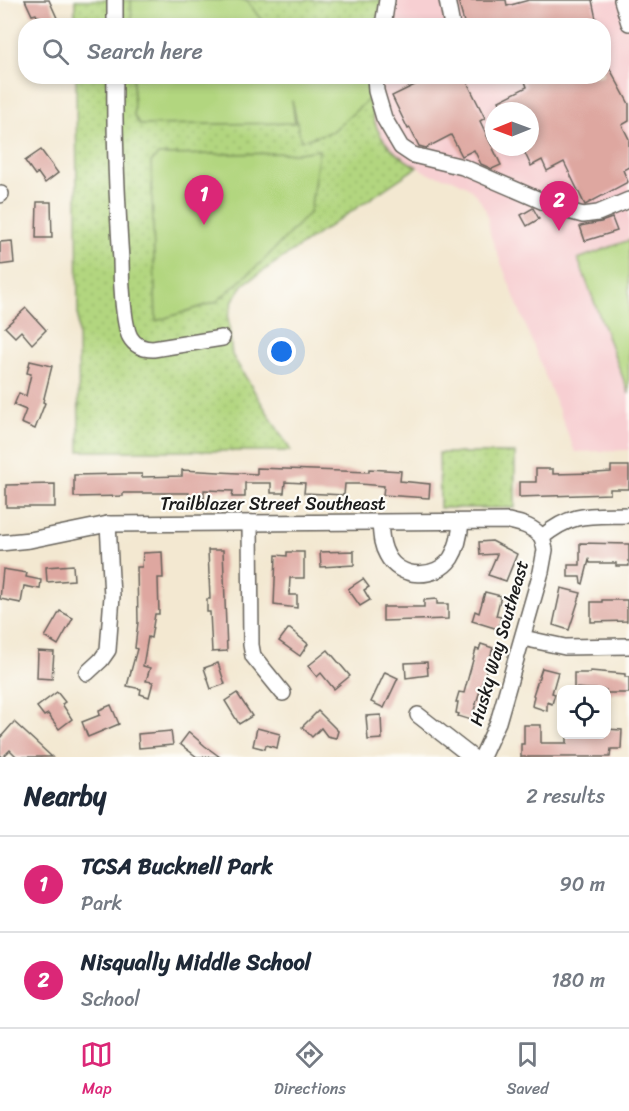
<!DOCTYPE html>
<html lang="en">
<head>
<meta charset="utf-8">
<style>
  :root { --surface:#fff; --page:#f2f2f3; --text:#1f2937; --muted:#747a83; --line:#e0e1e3; --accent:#db2777 }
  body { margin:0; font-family:Sriracha,sans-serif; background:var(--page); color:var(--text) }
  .controls { position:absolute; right:18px; bottom:18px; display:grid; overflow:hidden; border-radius:12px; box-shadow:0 3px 9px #0003 }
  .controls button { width:54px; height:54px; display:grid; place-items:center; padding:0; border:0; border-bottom:2px solid var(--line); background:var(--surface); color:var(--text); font:30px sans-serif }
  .compass { position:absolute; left:485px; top:102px; width:54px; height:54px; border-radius:50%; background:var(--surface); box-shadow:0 3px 9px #0003; rotate:269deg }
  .you { position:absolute; left:282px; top:352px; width:21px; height:21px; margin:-15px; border:4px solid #fff; border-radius:50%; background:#1a73e8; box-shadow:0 0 0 9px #1a73e833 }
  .badge { display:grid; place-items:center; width:39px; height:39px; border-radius:50%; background:var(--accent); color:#fff; font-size:20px; font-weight:700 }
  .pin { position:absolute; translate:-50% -50px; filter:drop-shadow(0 2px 3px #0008) }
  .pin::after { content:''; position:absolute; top:32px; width:21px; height:18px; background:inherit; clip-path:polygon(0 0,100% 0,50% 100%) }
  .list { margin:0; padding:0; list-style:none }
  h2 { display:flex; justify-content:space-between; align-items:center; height:78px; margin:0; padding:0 24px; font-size:26px }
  h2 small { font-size:20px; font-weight:400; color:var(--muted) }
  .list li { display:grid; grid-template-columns:39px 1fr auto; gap:18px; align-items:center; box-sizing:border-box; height:96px; padding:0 24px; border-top:2px solid var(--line) }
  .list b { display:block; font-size:22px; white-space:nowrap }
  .list p { margin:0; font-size:20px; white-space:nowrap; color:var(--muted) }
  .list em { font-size:20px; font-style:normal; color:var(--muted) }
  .icon { flex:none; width:33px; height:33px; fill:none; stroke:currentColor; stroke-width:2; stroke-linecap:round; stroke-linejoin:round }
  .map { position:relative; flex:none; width:629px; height:757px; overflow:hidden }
  .search { position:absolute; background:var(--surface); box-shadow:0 3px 9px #0003; left:18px; right:18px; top:18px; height:66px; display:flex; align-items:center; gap:15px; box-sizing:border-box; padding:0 21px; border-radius:24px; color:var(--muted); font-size:22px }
  .sheet { height:270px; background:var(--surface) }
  nav { display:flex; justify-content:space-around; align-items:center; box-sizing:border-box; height:84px; border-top:2px solid var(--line); background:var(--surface); font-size:16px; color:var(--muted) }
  nav a { display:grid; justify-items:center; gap:3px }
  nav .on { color:var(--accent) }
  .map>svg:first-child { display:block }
  .built { fill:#f7cfd2; fill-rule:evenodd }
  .park { fill:url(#park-dots); stroke:#67794e; stroke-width:1.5 }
  .pitch { fill:#b2d67f; stroke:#67794e; stroke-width:1.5 }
  .building { fill:#dea7a0 }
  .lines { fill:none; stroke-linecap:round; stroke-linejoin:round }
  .minor-casing { stroke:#67635b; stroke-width:18 }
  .minor { stroke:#fff; stroke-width:15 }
  .labels { text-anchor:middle; stroke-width:4.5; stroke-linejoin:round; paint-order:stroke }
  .street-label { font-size:18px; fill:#1c1c1c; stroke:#fdfcf7 }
</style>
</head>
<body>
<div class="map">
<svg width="629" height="757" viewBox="0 0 629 757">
  <defs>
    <pattern id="park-dots" width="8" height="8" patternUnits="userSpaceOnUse" patternTransform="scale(1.5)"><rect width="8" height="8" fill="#b2d67f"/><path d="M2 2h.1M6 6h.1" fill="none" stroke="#98b76d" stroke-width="1.8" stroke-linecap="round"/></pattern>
  </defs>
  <rect width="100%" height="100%" fill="#fdfcf7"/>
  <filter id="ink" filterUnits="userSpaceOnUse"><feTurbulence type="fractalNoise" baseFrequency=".0167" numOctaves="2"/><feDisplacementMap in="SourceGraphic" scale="12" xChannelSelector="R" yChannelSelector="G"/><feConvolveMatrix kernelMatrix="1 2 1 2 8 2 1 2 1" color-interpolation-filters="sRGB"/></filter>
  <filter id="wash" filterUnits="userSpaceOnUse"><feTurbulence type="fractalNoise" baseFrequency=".008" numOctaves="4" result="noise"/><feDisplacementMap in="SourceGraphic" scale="24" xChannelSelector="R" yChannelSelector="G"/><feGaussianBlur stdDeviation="1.35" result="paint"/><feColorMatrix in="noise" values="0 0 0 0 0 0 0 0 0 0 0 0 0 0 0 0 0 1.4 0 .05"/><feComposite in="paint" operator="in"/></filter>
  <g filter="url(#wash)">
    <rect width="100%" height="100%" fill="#f3e8d1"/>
    <!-- built -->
    <path class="built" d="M381,0H629V450L575,452L491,237L486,211L478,197L467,186L453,179L429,174L398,156L379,134L371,110L370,90V76H604V26L376,25ZM494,111H530V147H494Z"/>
    <!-- park -->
    <g class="park">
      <path d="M75,0H381L377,26L75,25Z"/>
      <path d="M76,77H370C369,122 377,145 417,167L244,284L234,298L228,317L232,355L291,451H79Z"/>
      <path d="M439,453H515V508H440Z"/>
    </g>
    <!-- pitch -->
    <g class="pitch">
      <path d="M131,0H244L248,2L265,25H132Z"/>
      <path d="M133,77H370V98L333,131L301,141L292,100L295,123L140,125L134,116Z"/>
      <path d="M319,150L310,212L264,260L216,302L156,321L151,162L158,155L298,153Z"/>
      <path d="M629,240V394L578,259Z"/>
    </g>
    <g id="blocks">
      <!-- building -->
      <g class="building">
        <path d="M25,0H49L57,18L44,24L39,16H37L36,14L32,15Z"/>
        <path d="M458,0H506L507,6L529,0H592L596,19L572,26H465Z"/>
        <path d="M603,56L629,104V121L622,125L629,139V167L623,170L628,182L585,205L564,162L547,171L542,160L531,166L522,147H530V111H504L499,101L527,87L523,76H603Z"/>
        <path d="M433,76H464L485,118L480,121L501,165L492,169L481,164L474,150L462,156L451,135L426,148L419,146L410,128L408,129L392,96Z"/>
        <path d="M41,150L58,173L45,183L38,173L35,175L25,161Z"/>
        <path d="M37,202H51L52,238H36Z"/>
        <path d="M533,208L539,219L527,226L521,215Z"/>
        <path d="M612,218L617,231L585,241L580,226L601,222Z"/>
        <path d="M12,241L14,263L0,265V242Z"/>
        <path d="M26,308L46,330L32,344L21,331L15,337L5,327Z"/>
        <path d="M30,361L52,366L43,402L45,403L35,429L21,423L26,410L14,405L19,393L26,396L31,374L27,373Z"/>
        <path d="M611,466H629V489H610V494L519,497V482H536V469H553V474L596,473L611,472Z"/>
        <path d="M257,468L369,472V469L401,471L400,481L430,484L429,498L383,495L384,486L360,484H345L344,495L304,493L305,483L285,482L284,493H271V483H245V497H232L233,491L204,490V498L189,497V493H123V496L74,497V475L123,474H142V477L182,476V470L257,474Z"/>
        <path d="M55,484V507H6V485Z"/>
        <path d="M492,541L517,554L506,581L488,575L497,554L480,555L479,542Z"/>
        <path d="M580,543L629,544V566H616V563H590L589,560L583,584L581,583L580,577H568V565H580Z"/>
        <path d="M208,550H223L227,651L212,652L210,612H207V599H210Z"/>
        <path d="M354,551V565L321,567L320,552Z"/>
        <path d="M162,552L163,578H158L159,614H155L151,638L148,637L143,666L150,668L146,681L153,682L149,697L140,694L141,689L127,686L137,649L135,648L138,622L137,567H142L143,553Z"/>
        <path d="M287,552H304V578H290L289,595H297V608L274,605L276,555L287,556Z"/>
        <path d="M73,565L74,580L47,582L46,567Z"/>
        <path d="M3,569L27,573L26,577L41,580L40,589L24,586L21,603L0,599Z"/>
        <path d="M363,579L369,587L364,590L370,600L360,606L348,589Z"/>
        <path d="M561,588L581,593L569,630L553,625Z"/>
        <path d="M485,592L501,596L496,616L501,617L498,629L472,621L475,611L479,613Z"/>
        <path d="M437,599V604H448V619L383,621V607H424V600Z"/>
        <path d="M602,600H627V621L591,622V602H602Z"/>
        <path d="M60,611L73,618L58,645L45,637Z"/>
        <path d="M288,629H290L308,644L300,656L279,641Z"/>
        <path d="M481,644L493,648L471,720L458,716L459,714L456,713L458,702H456L459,692L464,693L476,649L479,650Z"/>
        <path d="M328,650L350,676L334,689L321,673L317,677L308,666Z"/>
        <path d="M38,651L54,652L52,679L37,678Z"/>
        <path d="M427,662L428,675L406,678L405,663Z"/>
        <path d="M218,663L225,684L211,689L204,668Z"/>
        <path d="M542,668L558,672L552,693L555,694L552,704L547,702V711L532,706L534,696L533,695Z"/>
        <path d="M590,671L625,674V677H629V693H606V690L574,688V673H590Z"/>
        <path d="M385,672L398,678L384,708L371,702Z"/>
        <path d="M57,692L65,702L62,704L72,719L59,729L48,714L44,716L37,707Z"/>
        <path d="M237,693L252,716L239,724L225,701Z"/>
        <path d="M111,705L119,724L88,737L82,722L100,715L99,710Z"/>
        <path d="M318,711L338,731L336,738L327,736L321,728L312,737L302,727Z"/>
        <path d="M381,715L382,739L368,740L366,716Z"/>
        <path d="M14,722L52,757H17L10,750L3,757H0V738Z"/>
        <path d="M524,725H541V743H567V735H606V729L622,730L621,749H611L610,757H521V744H524Z"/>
        <path d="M257,728L280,734L277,748L266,745L265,749L253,746Z"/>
        <path d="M171,731L173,745L139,748L138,734Z"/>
        <path d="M189,732L205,746L220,757H197L180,744Z"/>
      </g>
    </g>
  </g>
  <g filter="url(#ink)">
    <use href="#blocks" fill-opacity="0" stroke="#67635b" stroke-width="1.5"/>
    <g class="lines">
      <!-- minor casing -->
      <g class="minor-casing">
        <g id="minor">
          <path d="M447,0L452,26"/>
          <path d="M622,0L629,23"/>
          <path d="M115,26V0"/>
          <path d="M383,26L387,0"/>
          <path d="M115,76C114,138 117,199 121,260C121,277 123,324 130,337C135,346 144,349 153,349L222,338"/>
          <path d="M375,76L376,91L384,118L401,147L413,155L463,167L558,208L583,215L598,213L629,200"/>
          <path d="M0,195L1,194"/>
          <path d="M250,523L251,645L253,656L283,693"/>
          <path d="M380,523C381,534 381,545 387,555C399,579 436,580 451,558C458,547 460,535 461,522"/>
          <path d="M542,537C574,511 590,516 629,515"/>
          <path d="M0,543L30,540L108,524L509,521C523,524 533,527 542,537"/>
          <path d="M523,638L565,647L629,646"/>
          <path d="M87,673L101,660L108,650L112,596L108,524"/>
          <path d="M418,715L472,757"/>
          <path d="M482,757L498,722L541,572L545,550L542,537"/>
        </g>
      </g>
      <!-- minor -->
      <use href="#minor" class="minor"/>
    </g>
  </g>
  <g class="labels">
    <!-- street labels -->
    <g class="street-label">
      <text x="273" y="510">Trailblazer Street Southeast</text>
      <text transform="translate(499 643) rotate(-74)" y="6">Husky Way Southeast</text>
    </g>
  </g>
</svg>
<div class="controls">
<button><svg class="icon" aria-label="locate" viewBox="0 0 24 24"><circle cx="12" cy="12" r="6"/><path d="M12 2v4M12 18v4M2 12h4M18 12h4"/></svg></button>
</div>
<svg class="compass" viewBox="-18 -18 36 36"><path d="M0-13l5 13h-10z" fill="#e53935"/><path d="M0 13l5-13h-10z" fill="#747a83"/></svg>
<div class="you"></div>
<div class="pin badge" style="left:204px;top:225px">1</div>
<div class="pin badge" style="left:559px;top:231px">2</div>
<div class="search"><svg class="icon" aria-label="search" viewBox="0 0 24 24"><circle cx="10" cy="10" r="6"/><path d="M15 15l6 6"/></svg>Search here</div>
</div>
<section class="sheet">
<h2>Nearby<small>2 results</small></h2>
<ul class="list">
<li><span class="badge">1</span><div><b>TCSA Bucknell Park</b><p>Park</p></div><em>90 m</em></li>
<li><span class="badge">2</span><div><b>Nisqually Middle School</b><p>School</p></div><em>180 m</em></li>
</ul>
</section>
<nav>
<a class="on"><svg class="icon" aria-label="map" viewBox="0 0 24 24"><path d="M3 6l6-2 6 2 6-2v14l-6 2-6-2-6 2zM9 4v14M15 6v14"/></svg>Map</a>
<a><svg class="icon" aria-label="directions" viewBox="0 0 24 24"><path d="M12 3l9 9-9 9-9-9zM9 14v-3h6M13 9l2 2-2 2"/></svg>Directions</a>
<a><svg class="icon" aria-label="saved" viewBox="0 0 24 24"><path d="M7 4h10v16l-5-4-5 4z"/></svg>Saved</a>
</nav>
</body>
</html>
